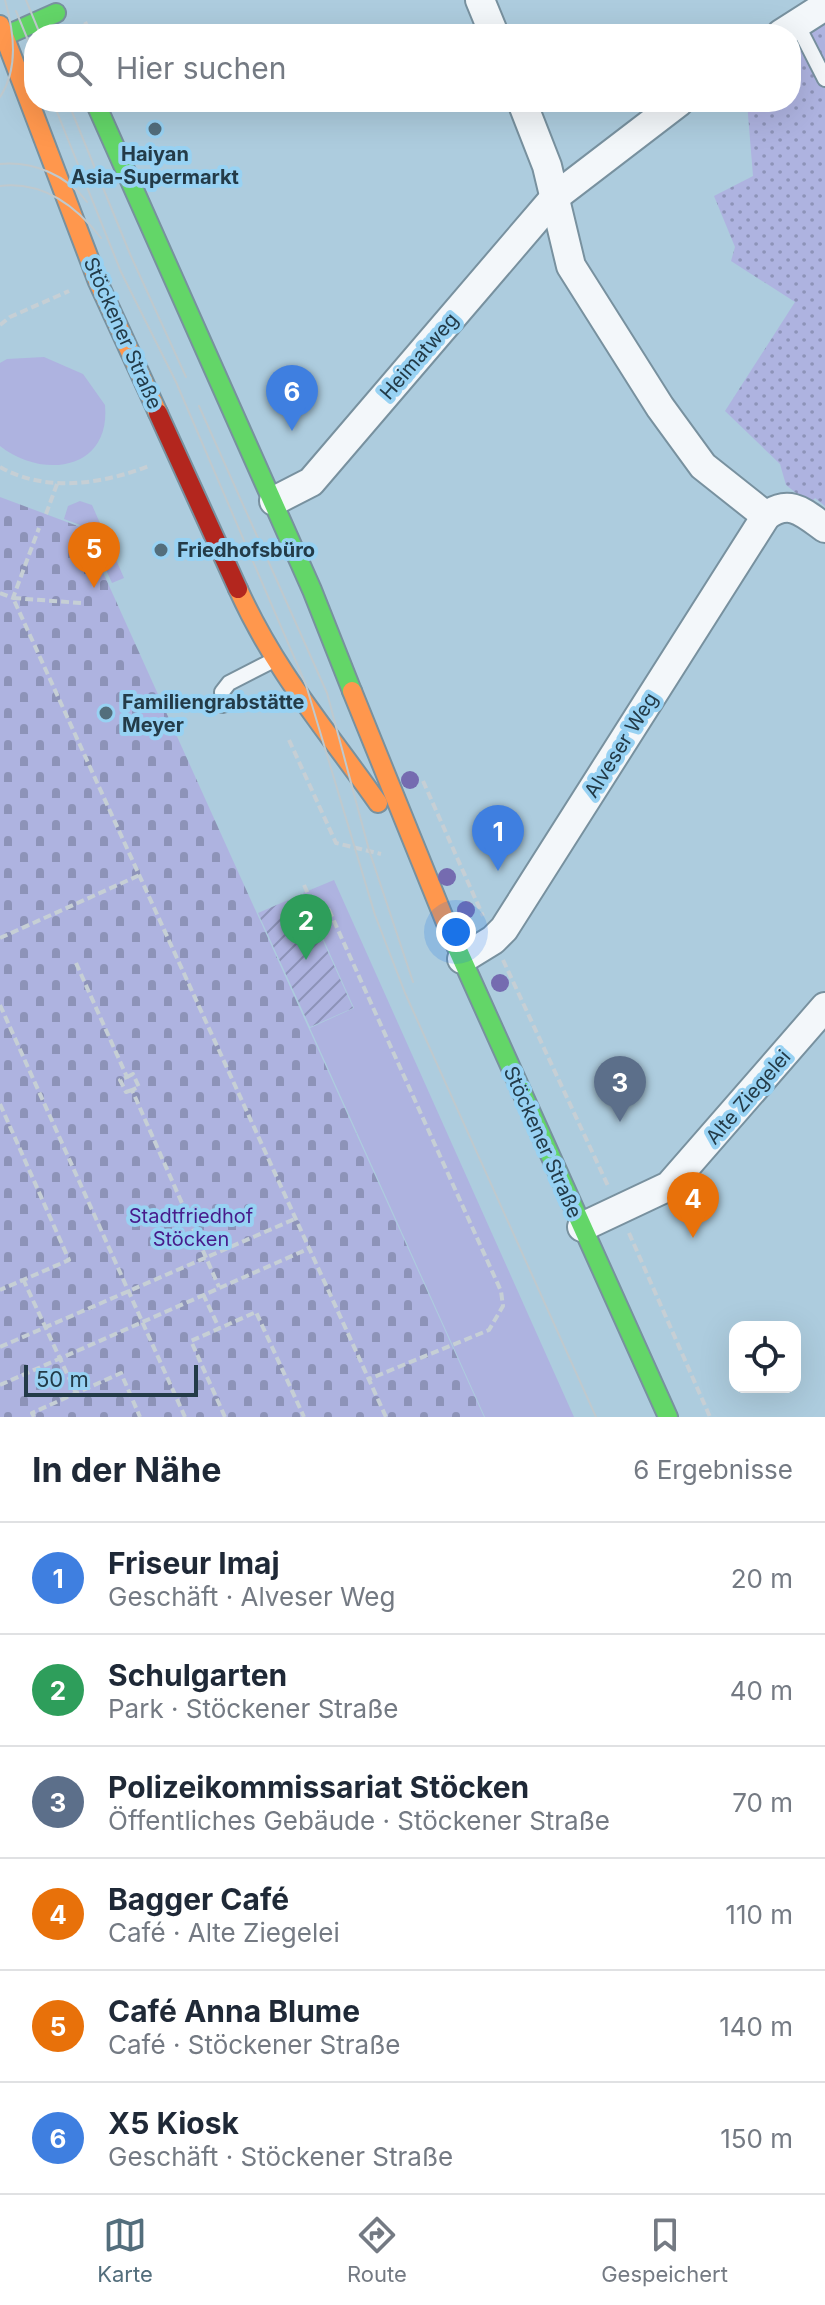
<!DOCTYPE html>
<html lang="de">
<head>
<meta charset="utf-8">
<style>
  :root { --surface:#fff; --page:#f6f6f7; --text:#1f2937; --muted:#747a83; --line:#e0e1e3; --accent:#536e7c }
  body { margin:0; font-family:Inter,sans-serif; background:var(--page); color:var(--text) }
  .controls { position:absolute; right:24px; bottom:24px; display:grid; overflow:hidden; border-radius:16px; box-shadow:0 8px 32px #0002 }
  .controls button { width:72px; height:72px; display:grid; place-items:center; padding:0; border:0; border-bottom:2px solid var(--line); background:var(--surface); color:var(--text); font:40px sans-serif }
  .scale { position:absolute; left:24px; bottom:20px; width:174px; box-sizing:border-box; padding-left:8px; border:4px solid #233b48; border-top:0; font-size:22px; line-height:28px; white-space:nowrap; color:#233b48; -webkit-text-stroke:6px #98d2f3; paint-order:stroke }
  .you { position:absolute; left:456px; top:932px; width:28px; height:28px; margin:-20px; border:6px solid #fff; border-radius:50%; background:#1a73e8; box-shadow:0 0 0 12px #1a73e833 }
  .badge { display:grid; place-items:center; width:52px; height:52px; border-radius:50%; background:var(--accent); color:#fff; font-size:26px; font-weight:700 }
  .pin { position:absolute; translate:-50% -66px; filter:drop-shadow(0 2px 4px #0008) }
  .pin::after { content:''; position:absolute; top:42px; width:28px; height:24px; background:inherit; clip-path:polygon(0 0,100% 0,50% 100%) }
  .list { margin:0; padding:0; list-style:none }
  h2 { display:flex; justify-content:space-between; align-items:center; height:104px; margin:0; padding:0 32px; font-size:34px }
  h2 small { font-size:26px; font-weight:400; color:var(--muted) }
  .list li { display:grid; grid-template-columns:52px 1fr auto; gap:24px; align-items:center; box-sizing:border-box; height:112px; padding:0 32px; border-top:2px solid var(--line) }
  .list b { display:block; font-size:30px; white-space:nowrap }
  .list p { margin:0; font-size:26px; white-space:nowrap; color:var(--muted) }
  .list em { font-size:26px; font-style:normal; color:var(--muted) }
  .icon { flex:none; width:44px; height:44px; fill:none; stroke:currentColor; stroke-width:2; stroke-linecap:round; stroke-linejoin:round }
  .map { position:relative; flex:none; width:825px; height:1417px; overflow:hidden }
  .search { position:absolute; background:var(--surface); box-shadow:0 8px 32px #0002; left:24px; right:24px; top:24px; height:88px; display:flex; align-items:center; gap:20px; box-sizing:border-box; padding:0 28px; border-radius:32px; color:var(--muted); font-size:30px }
  .sheet { height:776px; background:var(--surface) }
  nav { display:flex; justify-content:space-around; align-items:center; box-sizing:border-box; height:112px; border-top:2px solid var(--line); background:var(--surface); font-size:22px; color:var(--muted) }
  nav a { display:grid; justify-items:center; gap:4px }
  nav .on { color:var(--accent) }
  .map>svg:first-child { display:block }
  .grass { fill:#aeb3e0 }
  .cemetery { fill:url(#cemetery-stones) }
  .park { fill:url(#park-dots) }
  .garden { fill:url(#garden-furrows) }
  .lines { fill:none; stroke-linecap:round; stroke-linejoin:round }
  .lane-casing { stroke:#78919f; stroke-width:18 }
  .street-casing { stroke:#78919f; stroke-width:32 }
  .fast-casing { stroke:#78919f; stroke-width:22 }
  .slow-casing { stroke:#78919f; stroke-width:22 }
  .jam-casing { stroke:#78919f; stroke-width:22 }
  .path { stroke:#c6cfd5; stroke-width:4; stroke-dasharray:8 4; stroke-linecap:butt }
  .lane { stroke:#f3f7fa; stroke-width:14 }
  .street { stroke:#f3f7fa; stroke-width:28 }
  .fast { stroke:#63d668; stroke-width:18 }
  .slow { stroke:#ff974d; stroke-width:18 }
  .jam { stroke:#b3261e; stroke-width:18 }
  .tram { stroke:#bfc9ce; stroke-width:2 }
  .tree { fill:#756bb0 }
  .poi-dot { fill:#536e7c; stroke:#98d2f3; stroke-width:3 }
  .labels { text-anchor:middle; stroke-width:8; stroke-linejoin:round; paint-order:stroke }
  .poi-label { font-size:20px; font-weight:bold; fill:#233b48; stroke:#98d2f3; text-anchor:start }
  .street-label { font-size:20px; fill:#233b48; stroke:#98d2f3 }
  .park-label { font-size:20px; fill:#471b8b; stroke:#98d2f3 }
</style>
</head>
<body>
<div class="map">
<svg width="825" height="1417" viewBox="0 0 825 1417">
  <defs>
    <pattern id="cemetery-stones" width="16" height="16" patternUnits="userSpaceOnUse" patternTransform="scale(2)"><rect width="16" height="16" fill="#aeb3e0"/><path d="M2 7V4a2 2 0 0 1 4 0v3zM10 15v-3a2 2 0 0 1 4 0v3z" fill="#8d93b8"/></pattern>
    <pattern id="park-dots" width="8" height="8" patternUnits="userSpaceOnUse" patternTransform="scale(2)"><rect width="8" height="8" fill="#aeb3e0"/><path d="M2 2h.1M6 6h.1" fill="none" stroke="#8d93b8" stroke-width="1.8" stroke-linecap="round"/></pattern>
    <pattern id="garden-furrows" width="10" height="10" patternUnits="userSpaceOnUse" patternTransform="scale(2)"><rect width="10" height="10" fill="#aeb3e0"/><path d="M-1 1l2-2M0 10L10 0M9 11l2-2" fill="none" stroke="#8d93b8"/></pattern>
  </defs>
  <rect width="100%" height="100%" fill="#adccde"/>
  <!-- grass -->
  <g class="grass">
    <path d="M44,357L83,374L105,405C111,470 43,480 0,446V363L7,359Z"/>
    <path d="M80,501L92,505L124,578L112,583L86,526L79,528L80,525L64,519L68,506Z"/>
    <path d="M334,880L574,1417H485L310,1028L354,1008L303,893Z"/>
  </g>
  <!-- cemetery -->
  <path class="cemetery" d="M0,497L83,528L484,1417H0Z"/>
  <!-- park -->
  <path class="park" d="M825,23V506L815,498L810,504L786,485L780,464L725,411L795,302L731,261L735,247L714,196L753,176L747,102H791V44Z"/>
  <!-- garden -->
  <path class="garden" d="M302,894L353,1008L310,1027L258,913Z"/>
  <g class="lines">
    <!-- lane casing -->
    <g class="lane-casing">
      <g id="lane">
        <path d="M797,24L825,79"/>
        <path d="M223,705L222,692L229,683L272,661"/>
      </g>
    </g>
    <!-- street casing -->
    <g class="street-casing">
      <g id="street">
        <path d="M480,0L494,34"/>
        <path d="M781,34L825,6"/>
        <path d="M522,102L547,166L571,266L660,407L703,466L766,516"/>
        <path d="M274,501L311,482L555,197L679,102"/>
        <path d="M462,959L493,940L504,929L766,516C790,498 804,513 825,528"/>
        <path d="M582,1227L669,1186L825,1007"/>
      </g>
    </g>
    <!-- fast casing -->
    <g class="fast-casing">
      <g id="fast">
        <path d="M0,38L56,13"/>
        <path d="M95,102L312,590L352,691"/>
        <path d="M448,928L668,1417"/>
      </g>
    </g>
    <!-- slow casing -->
    <g class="slow-casing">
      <g id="slow">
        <path d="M0,25L98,282L158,413"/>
        <path d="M238,589C276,673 326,729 378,803"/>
        <path d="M352,691L448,928"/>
      </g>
    </g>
    <!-- jam casing -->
    <g class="jam-casing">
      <path id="jam" d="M158,413L238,589"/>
    </g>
    <!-- path -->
    <g class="path">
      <path d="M85,22L91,34"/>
      <path d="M0,325L10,317L69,291"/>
      <path d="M0,467C46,493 102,484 149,466"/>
      <path d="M46,514L57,484"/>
      <path d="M0,593L13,598L39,528"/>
      <path d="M81,603L13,598L386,1417"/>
      <path d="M289,740L336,843L381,854"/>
      <path d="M423,781L483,916"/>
      <path d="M304,885L309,896L329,910L501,1291L503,1306L489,1330L369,1379"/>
      <path d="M0,938L142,874"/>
      <path d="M503,960L609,1188"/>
      <path d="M76,963L127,1077L120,1080L126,1092L132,1090"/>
      <path d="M0,1005L185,1417"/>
      <path d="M127,1077L133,1074L139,1087L132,1090L219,1287"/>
      <path d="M0,1104L69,1260L0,1290"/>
      <path d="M629,1233L710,1417"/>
      <path d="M23,1279L76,1393"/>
      <path d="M203,1294L219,1328"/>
      <path d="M0,1347L297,1218"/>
      <path d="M0,1385L310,1248"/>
      <path d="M34,1417L32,1413L121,1373L140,1417"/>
      <path d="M225,1417L191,1341L256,1312L304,1417"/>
    </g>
    <!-- lane -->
    <use href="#lane" class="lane"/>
    <!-- street -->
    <use href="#street" class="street"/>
    <!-- fast -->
    <use href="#fast" class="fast"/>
    <!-- slow -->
    <use href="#slow" class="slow"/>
    <!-- jam -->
    <use href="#jam" class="jam"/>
    <!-- tram -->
    <g class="tram">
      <path d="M26,0L40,34"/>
      <path d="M16,11L34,55"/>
      <path d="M0,97C19,68 14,32 5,0"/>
      <path d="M53,102L121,272L176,382L306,685L375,915L405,993L596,1417"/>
      <path d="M68,102L130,254L186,377"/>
      <path d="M0,164C33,161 67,175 87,202"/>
      <path d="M0,186C43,181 76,206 101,238"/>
      <path d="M199,406L327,693L369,850L413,982"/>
    </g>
  </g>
  <!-- trees -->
  <g class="tree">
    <circle cx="410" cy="780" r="9"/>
    <circle cx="447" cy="877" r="9"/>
    <circle cx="466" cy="910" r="9"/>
    <circle cx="500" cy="983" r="9"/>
  </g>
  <!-- markers -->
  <g class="poi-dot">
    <circle cx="155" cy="129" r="8"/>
    <circle cx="161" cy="550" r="8"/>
    <circle cx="106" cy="713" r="8"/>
  </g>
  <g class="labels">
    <!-- poi labels -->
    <g class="poi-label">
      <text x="155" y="161" text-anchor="middle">Haiyan<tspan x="155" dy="23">Asia-Supermarkt</tspan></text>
      <text x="177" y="557">Friedhofsbüro</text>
      <text x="122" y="709">Familiengrabstätte<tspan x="122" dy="23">Meyer</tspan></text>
    </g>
    <!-- street labels -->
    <g class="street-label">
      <text transform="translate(123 333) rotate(66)" y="7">Stöckener Straße</text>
      <text transform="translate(419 356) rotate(-49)" y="7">Heimatweg</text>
      <text transform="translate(621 745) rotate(-58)" y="7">Alveser Weg</text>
      <text transform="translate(748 1097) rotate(-49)" y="7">Alte Ziegelei</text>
      <text transform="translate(543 1142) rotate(66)" y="7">Stöckener Straße</text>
    </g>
    <!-- park labels -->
    <g class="park-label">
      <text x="191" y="1223">Stadtfriedhof<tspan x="191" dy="23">Stöcken</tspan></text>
    </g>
  </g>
</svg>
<div class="controls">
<button><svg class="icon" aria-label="locate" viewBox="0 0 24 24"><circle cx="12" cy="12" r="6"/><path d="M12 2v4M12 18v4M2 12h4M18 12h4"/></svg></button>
</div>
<div class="scale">50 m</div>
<div class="you"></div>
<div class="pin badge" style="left:498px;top:871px;background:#3f7fe0">1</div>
<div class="pin badge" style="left:306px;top:960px;background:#2e9e5b">2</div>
<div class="pin badge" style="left:620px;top:1122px;background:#5c6f8a">3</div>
<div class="pin badge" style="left:693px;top:1238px;background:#e8710a">4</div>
<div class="pin badge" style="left:94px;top:588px;background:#e8710a">5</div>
<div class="pin badge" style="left:292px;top:431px;background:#3f7fe0">6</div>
<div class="search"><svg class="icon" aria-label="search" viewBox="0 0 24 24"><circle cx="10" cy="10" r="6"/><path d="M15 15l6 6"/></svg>Hier suchen</div>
</div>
<section class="sheet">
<h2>In der Nähe<small>6 Ergebnisse</small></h2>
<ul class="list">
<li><span class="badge" style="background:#3f7fe0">1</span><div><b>Friseur Imaj</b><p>Geschäft · Alveser Weg</p></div><em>20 m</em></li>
<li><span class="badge" style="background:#2e9e5b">2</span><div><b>Schulgarten</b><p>Park · Stöckener Straße</p></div><em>40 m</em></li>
<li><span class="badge" style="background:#5c6f8a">3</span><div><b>Polizeikommissariat Stöcken</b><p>Öffentliches Gebäude · Stöckener Straße</p></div><em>70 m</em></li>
<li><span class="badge" style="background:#e8710a">4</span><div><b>Bagger Café</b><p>Café · Alte Ziegelei</p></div><em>110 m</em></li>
<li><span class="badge" style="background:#e8710a">5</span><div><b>Café Anna Blume</b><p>Café · Stöckener Straße</p></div><em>140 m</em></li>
<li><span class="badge" style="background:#3f7fe0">6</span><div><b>X5 Kiosk</b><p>Geschäft · Stöckener Straße</p></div><em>150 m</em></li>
</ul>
</section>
<nav>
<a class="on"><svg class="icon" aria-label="map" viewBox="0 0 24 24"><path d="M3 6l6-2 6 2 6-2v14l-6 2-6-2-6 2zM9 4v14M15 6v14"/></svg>Karte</a>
<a><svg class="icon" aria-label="directions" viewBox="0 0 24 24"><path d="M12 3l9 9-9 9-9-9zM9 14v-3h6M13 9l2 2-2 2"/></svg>Route</a>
<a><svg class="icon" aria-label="saved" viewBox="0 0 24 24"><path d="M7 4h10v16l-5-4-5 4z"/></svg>Gespeichert</a>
</nav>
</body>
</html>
